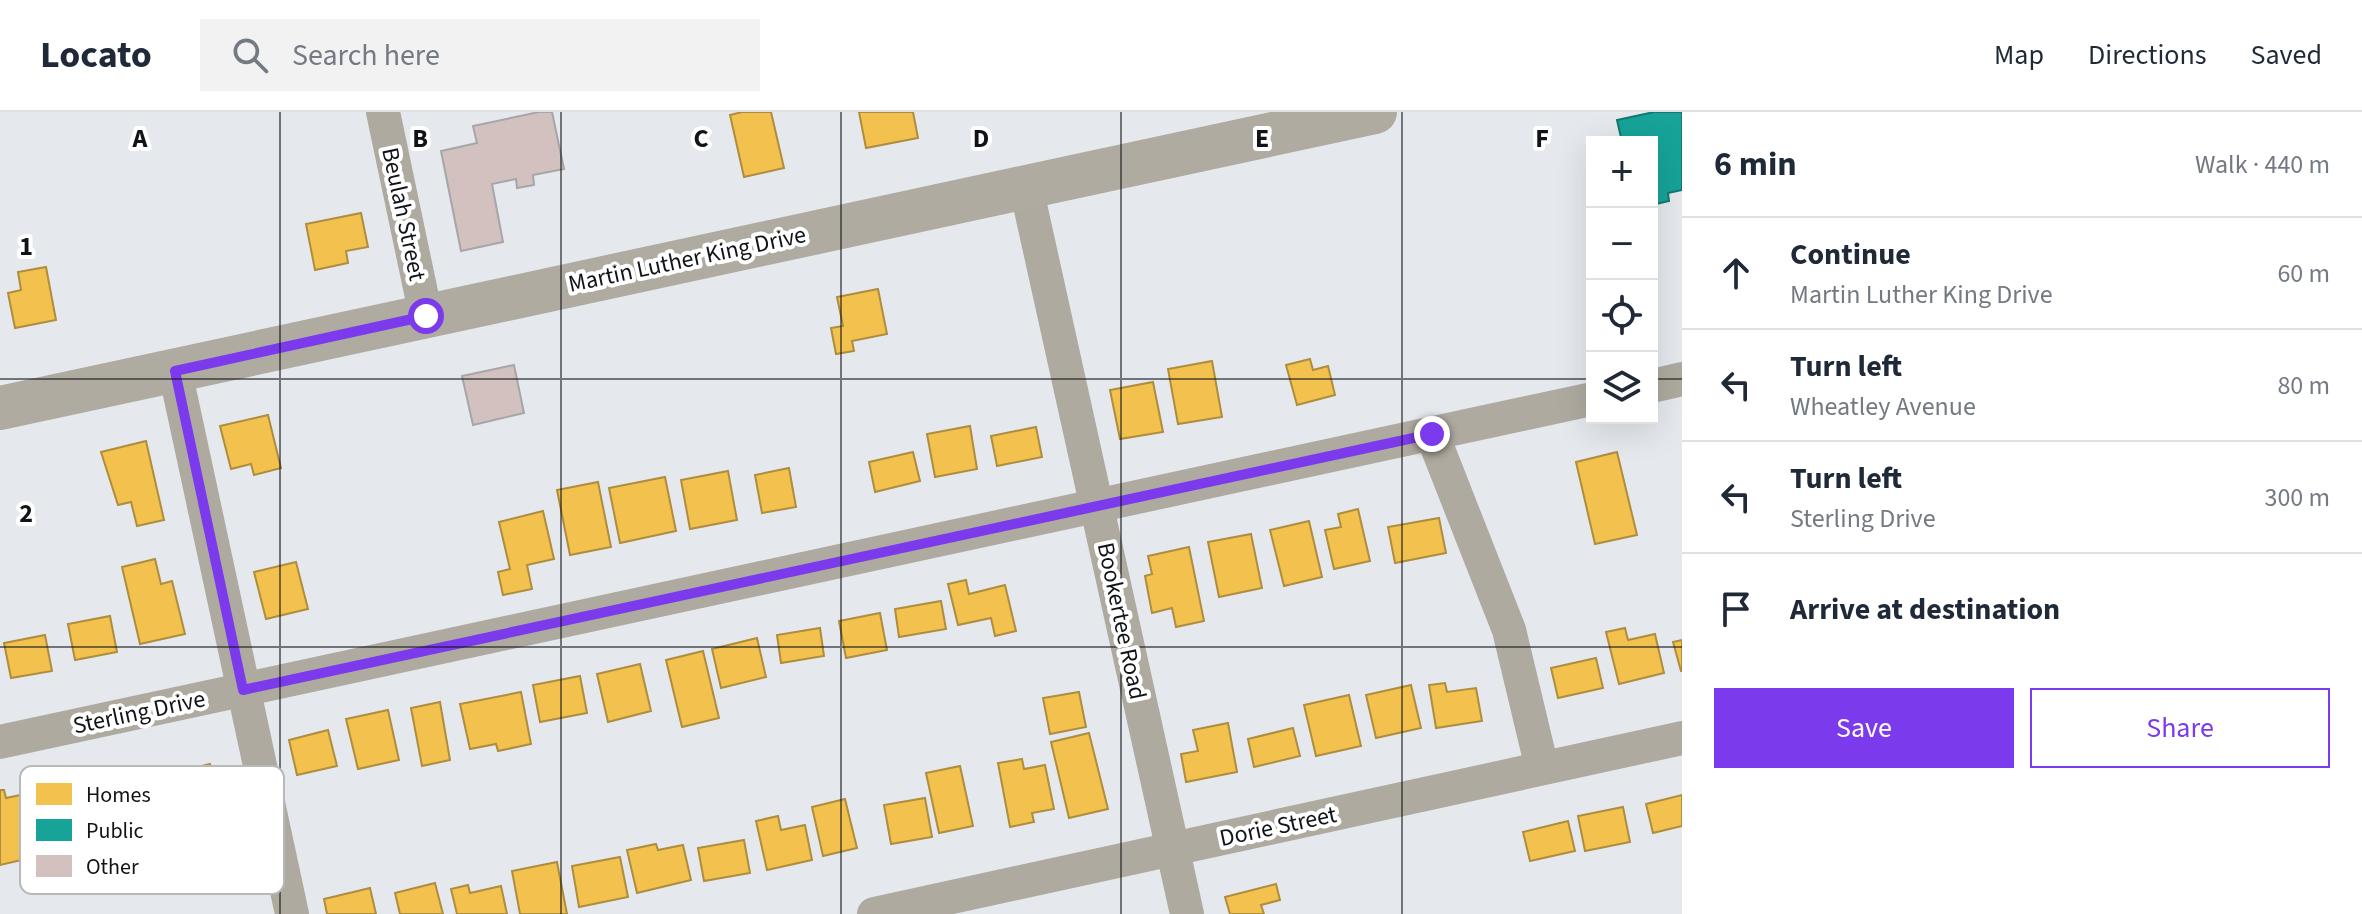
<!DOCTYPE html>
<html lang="en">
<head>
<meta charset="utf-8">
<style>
  :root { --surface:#fff; --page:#f2f2f3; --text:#1f2937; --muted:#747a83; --line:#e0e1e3; --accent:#7c3aed }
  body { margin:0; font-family:"Source Sans 3",sans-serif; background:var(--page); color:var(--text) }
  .controls { position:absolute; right:24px; top:24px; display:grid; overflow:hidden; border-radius:0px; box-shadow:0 8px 32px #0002 }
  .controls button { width:72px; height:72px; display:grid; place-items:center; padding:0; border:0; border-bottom:2px solid var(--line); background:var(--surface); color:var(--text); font:40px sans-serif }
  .stop { position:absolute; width:24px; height:24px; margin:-18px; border:6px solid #7c3aed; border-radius:50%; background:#fff }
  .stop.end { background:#7c3aed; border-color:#fff; box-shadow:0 2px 8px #0008 }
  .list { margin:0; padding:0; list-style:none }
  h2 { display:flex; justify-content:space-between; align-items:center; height:104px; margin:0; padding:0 32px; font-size:34px }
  h2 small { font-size:26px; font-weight:400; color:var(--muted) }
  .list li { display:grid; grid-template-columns:52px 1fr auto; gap:24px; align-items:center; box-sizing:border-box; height:112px; padding:0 32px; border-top:2px solid var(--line) }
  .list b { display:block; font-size:30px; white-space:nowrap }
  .list p { margin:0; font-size:26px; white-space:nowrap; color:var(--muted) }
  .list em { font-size:26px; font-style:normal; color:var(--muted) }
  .actions { display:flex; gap:16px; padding:24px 32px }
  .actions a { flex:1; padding:18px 0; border:2px solid var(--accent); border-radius:0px; text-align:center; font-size:28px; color:var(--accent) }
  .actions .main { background:var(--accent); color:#fff }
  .icon { flex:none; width:44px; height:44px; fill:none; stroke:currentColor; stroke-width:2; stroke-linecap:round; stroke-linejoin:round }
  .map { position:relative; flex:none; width:1682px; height:802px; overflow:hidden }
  header { display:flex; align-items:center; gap:48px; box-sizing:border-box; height:112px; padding:0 40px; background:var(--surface); border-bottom:2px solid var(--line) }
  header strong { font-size:38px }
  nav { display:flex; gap:44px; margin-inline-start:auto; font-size:28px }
  .search { width:560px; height:72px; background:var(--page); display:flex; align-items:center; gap:20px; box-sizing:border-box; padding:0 28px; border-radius:0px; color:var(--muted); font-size:30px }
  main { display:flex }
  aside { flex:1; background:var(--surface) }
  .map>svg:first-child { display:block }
  .homes { fill:#f2c14e; stroke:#ae8d3e; stroke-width:2 }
  .public { fill:#17a398; stroke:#157871; stroke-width:2 }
  .building { fill:#d2c1bf; stroke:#a6a6a8; stroke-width:2 }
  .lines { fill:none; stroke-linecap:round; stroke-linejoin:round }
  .minor { stroke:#afaaa0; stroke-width:34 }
  .major { stroke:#afaba0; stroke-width:44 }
  .route { stroke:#7c3aed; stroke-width:10 }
  .grid { fill:none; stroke:#111417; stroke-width:2; stroke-opacity:0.55 }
  .labels { text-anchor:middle; stroke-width:8; stroke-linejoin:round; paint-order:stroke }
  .street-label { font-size:24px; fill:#111417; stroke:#fff }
  .key { fill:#fff; stroke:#b8b8b9; stroke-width:2 }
  .key-label { font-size:22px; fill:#111417 }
  .grid-label { font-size:26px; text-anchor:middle; font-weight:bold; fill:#111417; stroke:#fff; stroke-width:8; stroke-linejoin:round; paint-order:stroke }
</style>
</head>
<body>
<header>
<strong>Locato</strong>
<div class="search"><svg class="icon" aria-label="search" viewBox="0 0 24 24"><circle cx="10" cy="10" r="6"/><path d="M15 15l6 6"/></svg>Search here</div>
<nav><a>Map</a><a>Directions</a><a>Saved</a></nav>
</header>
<main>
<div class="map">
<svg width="1682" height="802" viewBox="0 0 1682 802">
  <rect width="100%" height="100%" fill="#e5e9ee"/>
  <!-- homes -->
  <g class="homes">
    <path d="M742,0H771L784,56L744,65L730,3Z"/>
    <path d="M859,0H913L918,26L866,36Z"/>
    <path d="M361,101L368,135L346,139L348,151L315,158L306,112Z"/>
    <path d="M46,155L56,208L15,216L8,181L21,178L18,160Z"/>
    <path d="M878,177L887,222L852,229L854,239L836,242L831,216L843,214L837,185Z"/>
    <path d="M1310,247L1313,258L1328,254L1335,283L1297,293L1286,253Z"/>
    <path d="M1212,249L1222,305L1178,312L1168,257Z"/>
    <path d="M1153,270L1163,320L1120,327L1110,278Z"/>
    <path d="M268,303L281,356L254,363L251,352L231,357L220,314Z"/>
    <path d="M970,314L977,357L935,365L927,322Z"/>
    <path d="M1036,315L1042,345L997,354L991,324Z"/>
    <path d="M146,329L164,408L137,414L131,390L118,393L101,340Z"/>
    <path d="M913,340L920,369L875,380L869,350Z"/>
    <path d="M1617,340L1637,423L1595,432L1576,350Z"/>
    <path d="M789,356L796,395L762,401L755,363Z"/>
    <path d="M728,359L737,408L690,417L681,368Z"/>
    <path d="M665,365L676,419L620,431L609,376Z"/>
    <path d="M598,370L611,435L570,443L557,378Z"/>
    <path d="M1358,397L1370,449L1334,457L1325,418L1341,415L1338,402Z"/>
    <path d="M543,399L554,447L527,453L532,477L503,483L498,460L510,457L499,410Z"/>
    <path d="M1439,406L1446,441L1395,451L1388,415Z"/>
    <path d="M1309,409L1322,465L1284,474L1270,418Z"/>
    <path d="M1251,422L1262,476L1219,485L1208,430Z"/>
    <path d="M1189,435L1204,509L1176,515L1172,496L1152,501L1145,464L1152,462L1148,444Z"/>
    <path d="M155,447L161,472L172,469L185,522L140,532L122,455Z"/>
    <path d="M296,450L308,497L266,507L254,460Z"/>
    <path d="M966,468L969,482L1005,473L1016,519L995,524L991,506L958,513L948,472Z"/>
    <path d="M941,489L946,517L899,525L895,497Z"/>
    <path d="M880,501L887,538L846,546L839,509Z"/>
    <path d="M110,504L117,540L75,548L68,512Z"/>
    <path d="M820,516L824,544L781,551L777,523Z"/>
    <path d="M1625,516L1628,528L1655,522L1664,561L1619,572L1606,520Z"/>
    <path d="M45,523L52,559L11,566L4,531Z"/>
    <path d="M757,526L766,565L721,576L712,537Z"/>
    <path d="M1682,528V559H1681L1673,530Z"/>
    <path d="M703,539L719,606L682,615L666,548Z"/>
    <path d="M1596,546L1603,576L1558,586L1551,556Z"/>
    <path d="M640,552L651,599L608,610L597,562Z"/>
    <path d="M580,564L587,601L540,610L533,573Z"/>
    <path d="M1445,571L1447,580L1476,576L1482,609L1436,616L1429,573Z"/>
    <path d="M1411,573L1421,616L1376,626L1366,583Z"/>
    <path d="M521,580L531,632L498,639L496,632L470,637L460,592Z"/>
    <path d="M1079,580L1086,615L1050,622L1043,586Z"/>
    <path d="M1349,583L1361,634L1316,644L1304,593Z"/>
    <path d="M440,590L450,648L422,654L411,596Z"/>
    <path d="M388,598L399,648L358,657L346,607Z"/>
    <path d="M1228,611L1237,660L1186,670L1181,642L1198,639L1193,618Z"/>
    <path d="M1293,616L1300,644L1254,655L1248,627Z"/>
    <path d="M328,618L337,654L297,663L289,628Z"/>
    <path d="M1089,621L1108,697L1069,706L1051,630Z"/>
    <path d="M1022,647L1024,657L1045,653L1054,697L1032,701L1034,710L1010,715L998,651Z"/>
    <path d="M210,652L225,716L180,727L165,663Z"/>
    <path d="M960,654L973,714L939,721L926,661Z"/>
    <path d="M0,678H4L6,686L30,681L39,721L22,725L26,747L0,753Z"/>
    <path d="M1682,683V714L1653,721L1646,692Z"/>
    <path d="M925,686L932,725L891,732L884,693Z"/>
    <path d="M845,687L857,736L823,744L812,695Z"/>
    <path d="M1623,695L1630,730L1585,739L1578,704Z"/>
    <path d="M778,704L781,718L805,713L812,748L767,758L756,709Z"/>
    <path d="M1568,709L1575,739L1530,749L1523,720Z"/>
    <path d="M744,728L750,761L704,769L698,736Z"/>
    <path d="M656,732L658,738L683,733L691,768L637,781L627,738Z"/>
    <path d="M620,745L628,785L579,795L572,754Z"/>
    <path d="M557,750L567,802H520L512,759Z"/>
    <path d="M435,771L443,802H400L395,781Z"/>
    <path d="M1276,772L1280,788L1261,793L1264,802H1230L1225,785Z"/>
    <path d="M468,773L470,781L501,774L507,802H457L451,777Z"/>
    <path d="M370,776L376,802H327L324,787Z"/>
  </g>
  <!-- public -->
  <path class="public" d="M1654,0H1682V78L1668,81L1669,89L1652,93V30H1622L1617,8Z"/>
  <!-- building -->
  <g class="building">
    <path d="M539,0H552L564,57L533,63L534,73L517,76L516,67L492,72L503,130L461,139L441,39L477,31L473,14Z"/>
    <path d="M514,253L524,301L473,313L462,264Z"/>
  </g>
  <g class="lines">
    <!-- minor -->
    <g class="minor">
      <path d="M383,0L426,204"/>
      <path d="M1026,75L1187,802"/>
      <path d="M175,259L292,802"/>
      <path d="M1652,274L1682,267"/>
      <path d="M1432,322L1509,518L1542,656"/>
      <path d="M0,630L1592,287"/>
      <path d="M874,802L1682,626"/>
    </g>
    <!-- major -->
    <path class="major" d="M0,296L1375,0"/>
  </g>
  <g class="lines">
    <!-- route -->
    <path class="route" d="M426,204L175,259L243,578L1432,322"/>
  </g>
  <!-- grid -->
  <path class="grid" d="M280,0V802M561,0V802M841,0V802M1121,0V802M1402,0V802M0,267H1592M1652,267H1682M0,535H1682"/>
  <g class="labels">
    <!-- street labels -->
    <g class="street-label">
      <text transform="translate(404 102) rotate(78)" y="8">Beulah Street</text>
      <text transform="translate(687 147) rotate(-12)" y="8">Martin Luther King Drive</text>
      <text transform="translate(1122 509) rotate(78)" y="8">Bookertee Road</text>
      <text transform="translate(139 600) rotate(-12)" y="8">Sterling Drive</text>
      <text transform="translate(1278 714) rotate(-12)" y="8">Dorie Street</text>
    </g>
  </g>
  <!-- legend -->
  <rect x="20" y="654" width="264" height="128" rx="12" class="key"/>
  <rect x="36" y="671" width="36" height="22" fill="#f2c14e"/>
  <rect x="36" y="707" width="36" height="22" fill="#17a398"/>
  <rect x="36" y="743" width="36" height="22" fill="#d2c1bf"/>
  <g class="key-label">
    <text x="86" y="690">Homes</text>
    <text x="86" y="726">Public</text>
    <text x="86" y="762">Other</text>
  </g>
  <g class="grid-label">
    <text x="140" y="35">A</text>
    <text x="420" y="35">B</text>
    <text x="701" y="35">C</text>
    <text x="981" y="35">D</text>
    <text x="1262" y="35">E</text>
    <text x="1542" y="35">F</text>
    <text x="26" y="143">1</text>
    <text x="26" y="410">2</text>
  </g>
</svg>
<div class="controls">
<button>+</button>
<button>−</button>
<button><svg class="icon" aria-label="locate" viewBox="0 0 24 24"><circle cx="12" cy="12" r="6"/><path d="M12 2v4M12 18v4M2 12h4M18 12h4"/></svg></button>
<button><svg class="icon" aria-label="layers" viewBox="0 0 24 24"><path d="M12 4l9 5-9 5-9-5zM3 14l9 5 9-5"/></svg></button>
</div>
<div class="stop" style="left:426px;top:204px"></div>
<div class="stop end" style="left:1432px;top:322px"></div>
</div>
<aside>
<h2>6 min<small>Walk · 440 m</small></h2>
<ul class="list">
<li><svg class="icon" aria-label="ahead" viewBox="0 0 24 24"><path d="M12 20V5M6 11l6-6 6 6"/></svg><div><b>Continue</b><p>Martin Luther King Drive</p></div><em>60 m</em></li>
<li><svg class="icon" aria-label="left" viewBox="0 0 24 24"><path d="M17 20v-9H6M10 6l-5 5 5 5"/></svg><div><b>Turn left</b><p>Wheatley Avenue</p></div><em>80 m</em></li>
<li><svg class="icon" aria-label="left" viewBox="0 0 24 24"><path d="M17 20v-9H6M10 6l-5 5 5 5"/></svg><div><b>Turn left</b><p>Sterling Drive</p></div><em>300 m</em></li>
<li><svg class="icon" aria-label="arrive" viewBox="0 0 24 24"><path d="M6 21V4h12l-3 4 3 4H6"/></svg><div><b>Arrive at destination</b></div></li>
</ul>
<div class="actions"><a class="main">Save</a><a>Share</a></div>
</aside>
</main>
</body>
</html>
